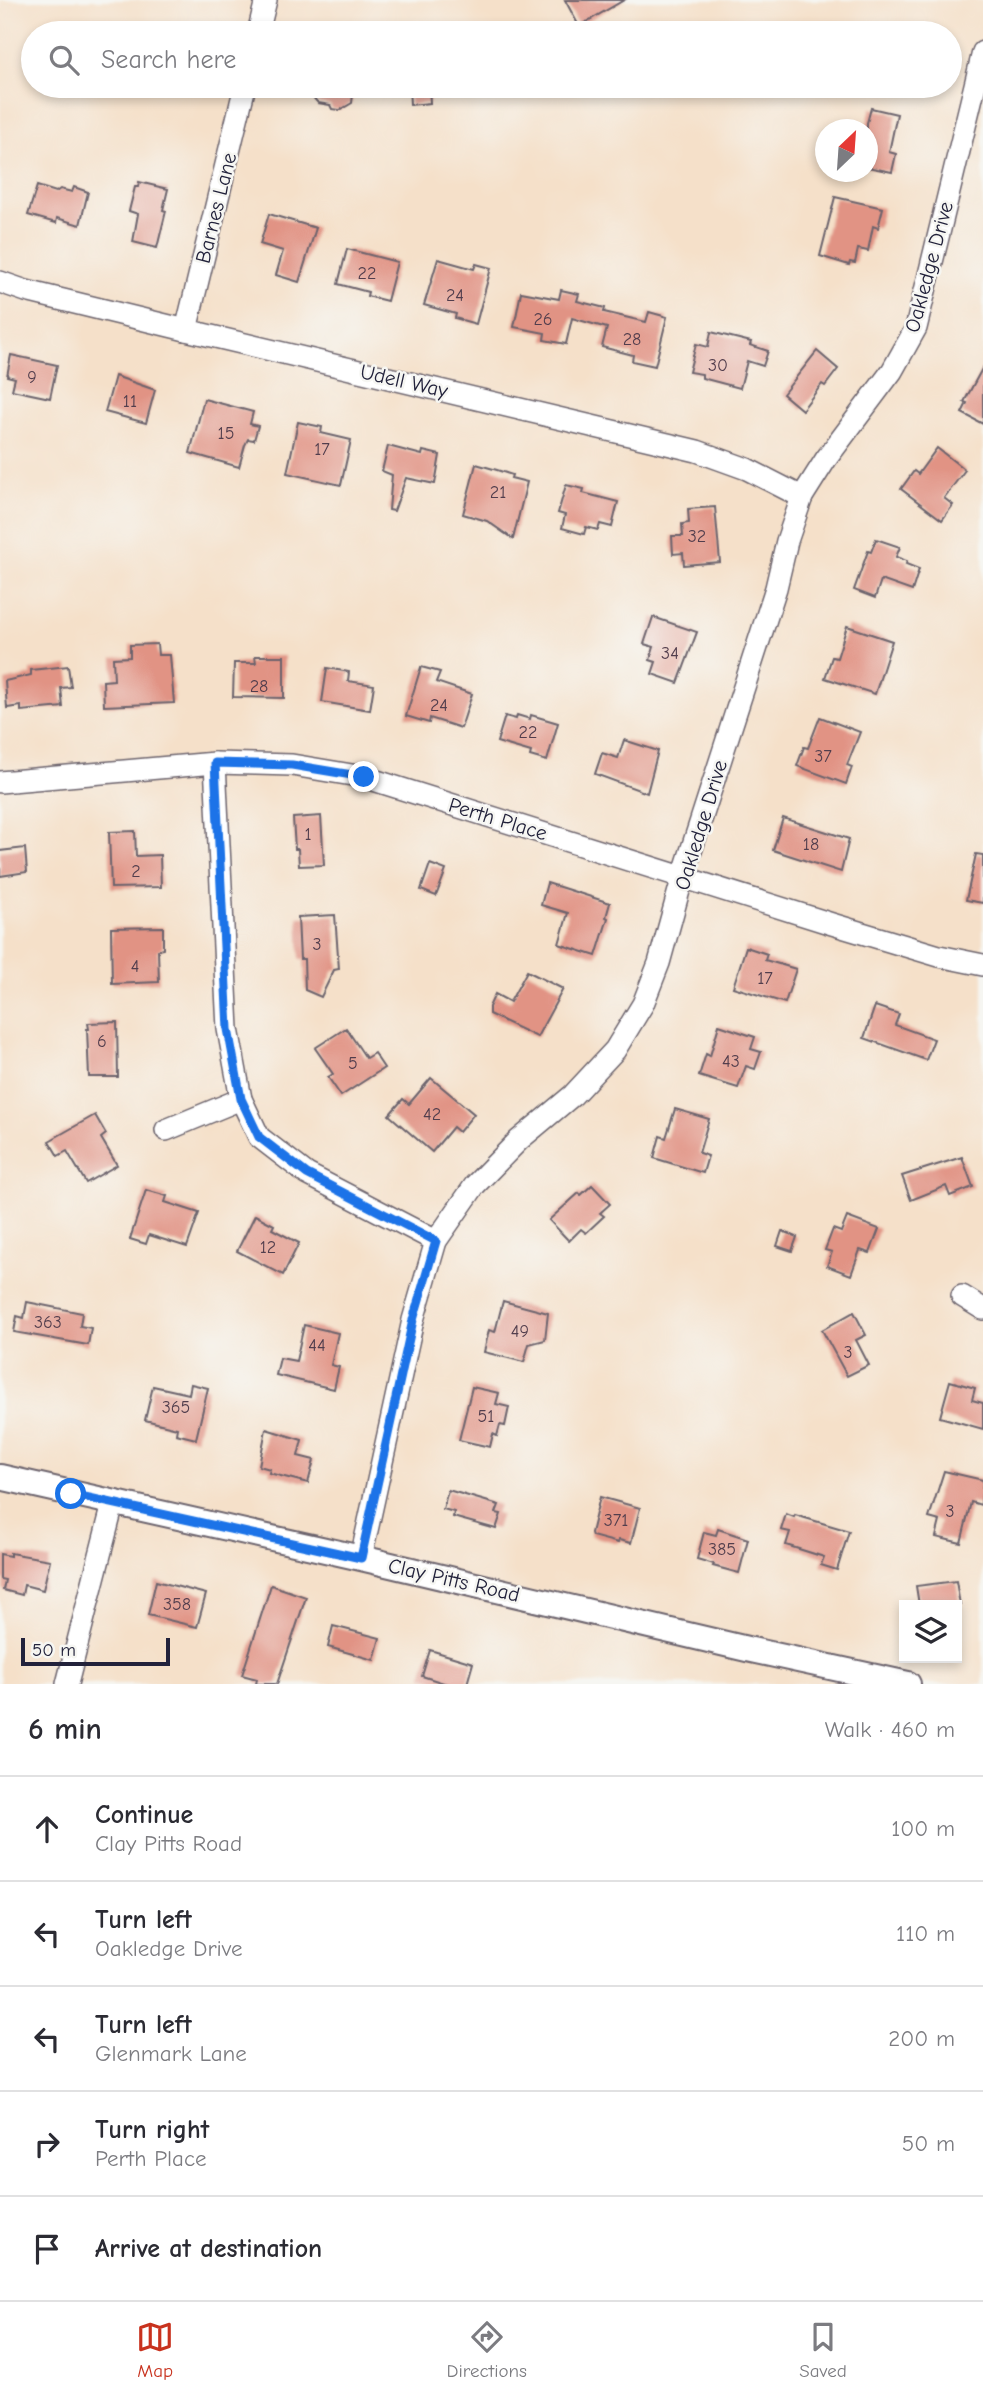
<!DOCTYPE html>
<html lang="en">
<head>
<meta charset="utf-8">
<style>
  :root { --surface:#fff; --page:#f2f2f3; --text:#2b2b33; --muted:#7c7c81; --line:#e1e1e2; --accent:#c8321e }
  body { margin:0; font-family:"Comic Neue",sans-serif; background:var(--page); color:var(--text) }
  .controls { position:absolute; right:21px; bottom:21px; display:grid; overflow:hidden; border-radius:0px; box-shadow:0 4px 10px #0003 }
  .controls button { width:63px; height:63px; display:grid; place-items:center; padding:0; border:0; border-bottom:2px solid var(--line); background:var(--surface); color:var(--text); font:35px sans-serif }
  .compass { position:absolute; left:815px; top:119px; width:63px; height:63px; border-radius:50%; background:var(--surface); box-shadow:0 4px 10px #0003; rotate:25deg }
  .scale { position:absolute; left:21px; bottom:18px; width:149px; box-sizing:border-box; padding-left:7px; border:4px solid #22223b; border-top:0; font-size:19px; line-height:24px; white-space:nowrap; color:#22223b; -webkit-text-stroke:5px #f6f6f2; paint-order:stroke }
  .stop { position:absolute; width:21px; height:21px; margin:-16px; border:5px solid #1a73e8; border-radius:50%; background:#fff }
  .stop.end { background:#1a73e8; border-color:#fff; box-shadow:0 2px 7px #0008 }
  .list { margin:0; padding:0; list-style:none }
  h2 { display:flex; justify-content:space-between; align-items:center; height:91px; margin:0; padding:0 28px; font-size:30px }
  h2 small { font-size:23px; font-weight:400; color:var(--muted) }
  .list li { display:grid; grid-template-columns:46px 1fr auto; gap:21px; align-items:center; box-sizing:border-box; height:105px; padding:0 28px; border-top:2px solid var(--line) }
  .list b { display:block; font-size:26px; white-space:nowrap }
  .list p { margin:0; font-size:23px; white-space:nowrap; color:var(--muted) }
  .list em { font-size:23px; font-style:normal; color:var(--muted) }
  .icon { flex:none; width:38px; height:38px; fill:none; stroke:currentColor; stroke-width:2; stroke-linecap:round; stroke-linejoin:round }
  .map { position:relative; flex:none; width:983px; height:1684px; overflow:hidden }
  .search { position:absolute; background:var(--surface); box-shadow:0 4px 10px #0003; left:21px; right:21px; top:21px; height:77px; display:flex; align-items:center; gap:18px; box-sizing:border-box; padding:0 24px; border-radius:38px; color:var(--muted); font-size:26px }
  .sheet { height:616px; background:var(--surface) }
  nav { display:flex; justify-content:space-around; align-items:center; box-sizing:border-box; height:98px; border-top:2px solid var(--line); background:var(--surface); font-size:19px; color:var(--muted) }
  nav a { display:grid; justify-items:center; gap:4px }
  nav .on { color:var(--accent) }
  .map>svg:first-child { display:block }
  .building { fill:#e19384 }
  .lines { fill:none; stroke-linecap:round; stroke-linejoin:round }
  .minor-casing { stroke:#6c646d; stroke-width:24 }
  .tertiary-casing { stroke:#6c646d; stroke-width:28 }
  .minor { stroke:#fff; stroke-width:21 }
  .tertiary { stroke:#fff; stroke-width:24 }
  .route { stroke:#1a73e8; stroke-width:9 }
  .labels { text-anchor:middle; stroke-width:5; stroke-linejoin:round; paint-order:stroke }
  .number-label { font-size:18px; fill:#523e4d }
  .street-label { font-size:21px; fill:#22223b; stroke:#f6f6f2 }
</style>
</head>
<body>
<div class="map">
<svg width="983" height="1684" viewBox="0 0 983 1684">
  <rect width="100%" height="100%" fill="#f6f6f2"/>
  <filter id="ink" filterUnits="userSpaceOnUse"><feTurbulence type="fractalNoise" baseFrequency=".0143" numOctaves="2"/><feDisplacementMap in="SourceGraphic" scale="14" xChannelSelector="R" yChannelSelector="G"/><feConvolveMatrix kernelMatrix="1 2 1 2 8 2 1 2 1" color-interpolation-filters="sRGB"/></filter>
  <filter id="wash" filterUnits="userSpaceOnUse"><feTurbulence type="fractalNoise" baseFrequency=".00686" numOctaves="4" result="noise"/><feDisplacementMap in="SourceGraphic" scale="28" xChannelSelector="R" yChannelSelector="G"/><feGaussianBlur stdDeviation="1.57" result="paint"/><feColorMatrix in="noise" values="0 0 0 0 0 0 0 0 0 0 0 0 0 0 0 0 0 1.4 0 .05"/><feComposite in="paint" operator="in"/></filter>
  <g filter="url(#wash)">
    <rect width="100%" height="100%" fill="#f5e0c9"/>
    <g id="blocks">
      <!-- building -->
      <g class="building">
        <path d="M565,0H624L579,26Z"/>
        <path d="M303,86H354L352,103L340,110L332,109L330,105L318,103Z"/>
        <path d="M409,86H429L430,103L410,105Z"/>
        <path d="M871,108L897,114L889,152L896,154L892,172L867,167V123Z"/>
        <path d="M139,182L168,189L163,210L166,211L157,248L133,242L138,214L129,211L135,187H138Z"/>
        <path d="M37,186L56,192L60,189L72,192L74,187L88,192L80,225L57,218L56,223L28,215Z"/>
        <path d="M835,197L883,208L878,228L873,226L868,251L858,249L855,263L850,262L849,265L820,256Z"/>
        <path d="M269,214L316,228L299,282L276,275L283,251L260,244Z"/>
        <path d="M347,249L397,262L387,301L367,296L368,292L338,284Z"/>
        <path d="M438,259L474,269L476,264L491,268L476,324L455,318L456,314L424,305Z"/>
        <path d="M561,290L579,294L577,301L605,308L604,312L646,322L649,312L667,317L655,366L632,361L633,355L602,347L607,328L572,318L566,344L544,340L545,333L514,327L521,292L559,299Z"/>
        <path d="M711,332L751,342L750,345L768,351L763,366L747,361L740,388L702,378V374L689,372L696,344L708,347Z"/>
        <path d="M817,351L838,369L825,386L822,384L802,410L783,394Z"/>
        <path d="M11,355L57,365L50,398L12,390L15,378L7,376Z"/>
        <path d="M983,367V424L962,413L967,403L964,402Z"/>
        <path d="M115,376L155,390L146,423L105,412Z"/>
        <path d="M204,399L253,412L250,424L258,426L254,440L248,439L245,445L239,467L190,453Z"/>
        <path d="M298,422L322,427L321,433L351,440L341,485L287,473Z"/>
        <path d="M388,446L422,455L423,451L440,455L435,484L406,478L394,511L389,510L392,475L382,471Z"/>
        <path d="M937,448L965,470L944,498L953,505L942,520L901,489L914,471L918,474Z"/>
        <path d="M476,464L497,470L512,475L511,478L527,482L513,539L487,521L463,514Z"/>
        <path d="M566,485L584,489L583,493L618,502L612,527L600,524L598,530L586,527L584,534L562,528L565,515L558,513Z"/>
        <path d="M715,507L720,562L684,565L683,553L673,554L672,536H683L682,524L689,523L688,509Z"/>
        <path d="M876,539L900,547L896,557L907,561L906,564L919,569L912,591L881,580L875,598L854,590L868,551L871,552Z"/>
        <path d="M653,617L697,632L678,683L652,674L656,662L650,660L654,647L644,644Z"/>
        <path d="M847,626L892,641L875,694L825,678L832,657L837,658Z"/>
        <path d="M157,644L158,655H170L174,703L104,706L103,681L114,680L113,658L130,657V645Z"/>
        <path d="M255,656H284V698L233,697L234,663H256Z"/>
        <path d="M68,666L71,687L61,688L63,707L21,711V706L7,708L5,681L31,675V670Z"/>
        <path d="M421,667L440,672L436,682L472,694L461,728L430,718L429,723L406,716Z"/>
        <path d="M327,668L349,672L348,681L374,685L370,710L322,702Z"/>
        <path d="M517,715L530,719L531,715L558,723L547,761L530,756L531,752L497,742L505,716L516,719Z"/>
        <path d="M820,717L860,732L847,765L852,767L846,784L797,766L804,747L808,748Z"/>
        <path d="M624,740L658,751L647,793L595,774L602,753L618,758Z"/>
        <path d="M321,816L324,865L299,866L298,849H295L293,818Z"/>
        <path d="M783,818L849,839L841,872L773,850Z"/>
        <path d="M135,831L136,856L160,855L161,887L111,888L109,832Z"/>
        <path d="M25,848L27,872L0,876V851Z"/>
        <path d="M976,854L983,855V903L966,900Z"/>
        <path d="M430,864L446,870L436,896L421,890Z"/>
        <path d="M547,883L610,903L606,917L608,918L596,956L559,944L568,913L541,905Z"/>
        <path d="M335,915L339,969L334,970L321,997L305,990L304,959H300L298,917Z"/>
        <path d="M163,927V949L158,950L159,982L112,984L111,928Z"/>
        <path d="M746,947L767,954L765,960L796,969L785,1003L733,987Z"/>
        <path d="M527,971L563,989L537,1037L489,1014V1007L495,994L510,1002Z"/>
        <path d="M875,1006L899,1014L895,1025L934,1039L926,1060L864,1038Z"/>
        <path d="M117,1022L118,1077H89L87,1029H89L88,1023Z"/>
        <path d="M719,1025L755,1037L751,1049L761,1052L755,1069L746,1066L738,1088L699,1076L706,1054L710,1056Z"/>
        <path d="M346,1028L366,1058L374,1053L384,1068L341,1096L328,1077L333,1074L315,1048Z"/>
        <path d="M431,1078L474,1114L459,1132L453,1127L432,1152L389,1115L403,1099L409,1104Z"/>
        <path d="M675,1109L709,1119L699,1153L708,1156L703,1173L654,1158L660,1136L666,1138Z"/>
        <path d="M95,1115L106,1134L101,1138L117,1165L86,1183L67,1151L58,1156L49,1141Z"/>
        <path d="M962,1157L973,1187L950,1196L946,1186L911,1200L902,1176Z"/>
        <path d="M592,1185L610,1204L600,1213L604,1216L586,1233L581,1229L569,1241L549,1220L579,1193L581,1195Z"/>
        <path d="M146,1190L167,1196L165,1202L199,1213L187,1247L149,1235L146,1244L130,1239Z"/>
        <path d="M255,1215L274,1225L272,1229L299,1243L283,1275L237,1251Z"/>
        <path d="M847,1217L879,1229L870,1253L860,1250L851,1275L827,1266L832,1252L825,1250L833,1229L841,1232Z"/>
        <path d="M782,1231L797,1237L792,1251L777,1246Z"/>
        <path d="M503,1301L548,1313L545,1340L529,1344L524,1362L484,1352L489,1330L495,1332Z"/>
        <path d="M27,1302L82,1313L80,1326L91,1328L88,1345L14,1332L17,1316L24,1318Z"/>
        <path d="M854,1312L866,1335L856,1340L869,1365L847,1376L822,1330Z"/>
        <path d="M304,1325L338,1333L331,1365L339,1367L334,1389L276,1375L280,1358L296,1361Z"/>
        <path d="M950,1381L975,1388L972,1400L983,1403V1429L940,1417Z"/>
        <path d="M191,1384L208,1388L196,1439L176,1434L177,1428L145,1420L153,1386L189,1394Z"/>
        <path d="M472,1387L499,1393L496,1404L509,1407L505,1426L500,1425L497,1436L493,1434L490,1447L459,1440Z"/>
        <path d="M266,1429L302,1440L298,1456L314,1460L308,1483L269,1473L270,1469L259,1466Z"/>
        <path d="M944,1471L983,1480L981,1505L971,1502L961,1543L936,1537L940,1521L929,1518Z"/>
        <path d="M448,1490L499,1505L496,1513L501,1514L496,1529L453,1517L454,1512L443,1509Z"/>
        <path d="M600,1497L640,1508L631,1543L619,1540L618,1543L592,1536L591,1533Z"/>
        <path d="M786,1514L794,1517L795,1515L849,1531L837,1570L821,1565L824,1557L786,1545L790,1532L781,1530Z"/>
        <path d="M718,1529L748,1539L739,1573L713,1566L714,1564L697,1559L704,1532L716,1535Z"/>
        <path d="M10,1553L50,1560L43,1590L24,1585L22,1595L3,1590L5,1580L0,1579V1554L10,1556Z"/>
        <path d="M156,1581L206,1594L197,1627L148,1615Z"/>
        <path d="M956,1581L960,1605H919L916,1586Z"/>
        <path d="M271,1585L306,1597L277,1684H256L257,1679L242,1675Z"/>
        <path d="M333,1626L380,1638L374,1660L328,1647Z"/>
        <path d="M430,1650L473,1663L467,1684H447L422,1676Z"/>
      </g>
    </g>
  </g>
  <g filter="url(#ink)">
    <use href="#blocks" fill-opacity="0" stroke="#6c646d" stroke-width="2"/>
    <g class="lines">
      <!-- minor casing -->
      <g class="minor-casing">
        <g id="minor">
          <path d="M258,33L266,0"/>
          <path d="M0,282L26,291L186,330L697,451L747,469L802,497"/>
          <path d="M186,330L245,86"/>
          <path d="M215,763L228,1029L241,1099L259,1137L307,1174L436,1241"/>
          <path d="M0,782L215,763L292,765L364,777L832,924L939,956L983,965"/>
          <path d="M166,1130L241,1099"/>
          <path d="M962,1296L983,1309"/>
          <path d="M361,1558L413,1320L436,1241L475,1185L519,1140L573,1095L615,1050L643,1004L659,963L683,876L776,588L787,541L802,497L826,459L892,371L916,328L983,52"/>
          <path d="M67,1684L113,1504"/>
        </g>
      </g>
      <!-- tertiary casing -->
      <g class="tertiary-casing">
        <path id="tertiary" d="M0,1477L361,1558L747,1649L908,1684"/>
      </g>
      <!-- minor -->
      <use href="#minor" class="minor"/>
      <!-- tertiary -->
      <use href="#tertiary" class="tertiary"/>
    </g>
  </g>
  <g class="lines" filter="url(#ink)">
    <!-- route -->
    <path class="route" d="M71,1494L361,1558L413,1320L436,1241L307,1174L259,1137L241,1099L228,1029L215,763L292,765L364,777"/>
  </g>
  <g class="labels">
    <!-- number labels -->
    <g class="number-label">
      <text x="367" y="279">22</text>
      <text x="455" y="301">24</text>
      <text x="543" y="325">26</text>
      <text x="632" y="345">28</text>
      <text x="718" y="371">30</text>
      <text x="32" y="383">9</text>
      <text x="130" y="407">11</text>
      <text x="226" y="439">15</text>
      <text x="322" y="455">17</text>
      <text x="498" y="498">21</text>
      <text x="697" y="542">32</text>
      <text x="670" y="659">34</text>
      <text x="259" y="692">28</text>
      <text x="439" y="711">24</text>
      <text x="528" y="738">22</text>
      <text x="823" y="762">37</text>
      <text x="308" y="840">1</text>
      <text x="811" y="850">18</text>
      <text x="136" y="877">2</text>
      <text x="317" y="950">3</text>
      <text x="135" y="972">4</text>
      <text x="765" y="984">17</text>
      <text x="102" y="1047">6</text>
      <text x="731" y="1067">43</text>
      <text x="353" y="1069">5</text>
      <text x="432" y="1120">42</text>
      <text x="268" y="1253">12</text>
      <text x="48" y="1328">363</text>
      <text x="520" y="1337">49</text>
      <text x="317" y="1351">44</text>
      <text x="848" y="1358">3</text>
      <text x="176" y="1413">365</text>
      <text x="486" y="1422">51</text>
      <text x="950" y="1517">3</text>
      <text x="616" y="1526">371</text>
      <text x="722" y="1555">385</text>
      <text x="177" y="1610">358</text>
    </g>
    <!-- street labels -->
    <g class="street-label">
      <text transform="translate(216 208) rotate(-76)" y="7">Barnes Lane</text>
      <text transform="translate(929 267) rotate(-75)" y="7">Oakledge Drive</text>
      <text transform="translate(404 381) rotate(13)" y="7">Udell Way</text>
      <text transform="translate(498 819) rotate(17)" y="7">Perth Place</text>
      <text transform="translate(701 825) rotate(-73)" y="7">Oakledge Drive</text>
      <text transform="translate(454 1580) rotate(13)" y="7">Clay Pitts Road</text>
    </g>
  </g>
</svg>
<div class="controls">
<button><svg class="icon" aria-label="layers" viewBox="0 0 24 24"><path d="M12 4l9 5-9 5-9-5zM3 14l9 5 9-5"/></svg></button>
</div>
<svg class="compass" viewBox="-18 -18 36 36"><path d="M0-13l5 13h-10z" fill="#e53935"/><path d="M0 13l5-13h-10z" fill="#7c7c81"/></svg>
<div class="scale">50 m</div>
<div class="stop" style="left:71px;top:1494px"></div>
<div class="stop end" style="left:364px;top:777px"></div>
<div class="search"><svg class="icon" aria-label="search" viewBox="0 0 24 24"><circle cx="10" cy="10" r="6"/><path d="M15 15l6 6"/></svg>Search here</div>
</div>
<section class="sheet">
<h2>6 min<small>Walk · 460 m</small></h2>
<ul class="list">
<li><svg class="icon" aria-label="ahead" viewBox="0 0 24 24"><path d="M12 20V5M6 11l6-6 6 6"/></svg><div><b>Continue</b><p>Clay Pitts Road</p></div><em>100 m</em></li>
<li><svg class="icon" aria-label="left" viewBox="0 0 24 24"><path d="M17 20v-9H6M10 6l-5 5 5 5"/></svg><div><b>Turn left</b><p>Oakledge Drive</p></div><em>110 m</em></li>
<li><svg class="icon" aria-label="left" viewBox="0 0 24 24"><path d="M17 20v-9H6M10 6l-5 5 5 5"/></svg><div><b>Turn left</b><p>Glenmark Lane</p></div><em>200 m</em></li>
<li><svg class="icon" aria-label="right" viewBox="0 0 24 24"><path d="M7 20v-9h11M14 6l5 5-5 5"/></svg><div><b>Turn right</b><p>Perth Place</p></div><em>50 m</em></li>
<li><svg class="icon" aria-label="arrive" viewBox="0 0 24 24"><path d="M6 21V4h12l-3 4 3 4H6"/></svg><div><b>Arrive at destination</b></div></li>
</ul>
</section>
<nav>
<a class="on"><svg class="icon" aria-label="map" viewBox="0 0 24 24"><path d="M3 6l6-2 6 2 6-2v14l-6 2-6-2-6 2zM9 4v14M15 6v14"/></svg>Map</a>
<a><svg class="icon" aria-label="directions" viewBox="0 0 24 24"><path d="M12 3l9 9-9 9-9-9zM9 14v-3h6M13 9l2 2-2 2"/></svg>Directions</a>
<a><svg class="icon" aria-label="saved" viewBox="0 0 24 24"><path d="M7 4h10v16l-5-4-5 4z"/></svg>Saved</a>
</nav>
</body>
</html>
